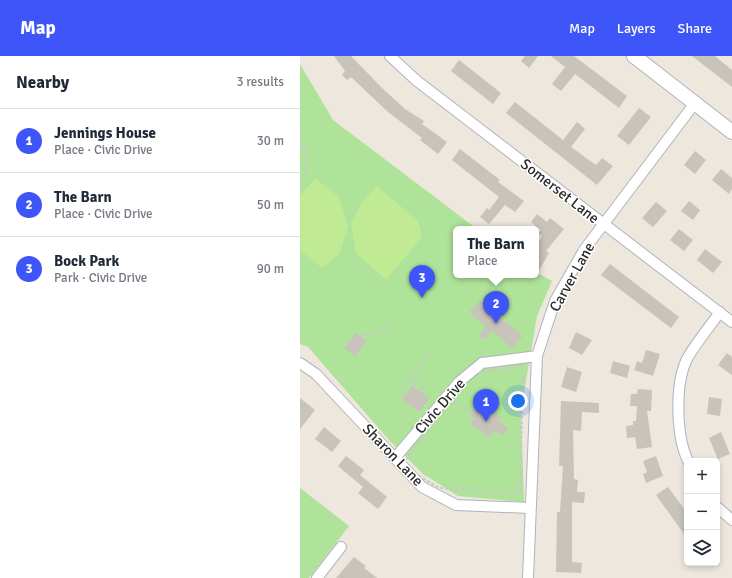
<!DOCTYPE html>
<html lang="en">
<head>
<meta charset="utf-8">
<style>
  :root { --surface:#fff; --page:#f2f2f3; --text:#1f2937; --muted:#747a83; --line:#e0e1e3; --accent:#3d55f9 }
  body { margin:0; font-family:Signika,sans-serif; background:var(--page); color:var(--text) }
  .controls { position:absolute; right:12px; bottom:12px; display:grid; overflow:hidden; border-radius:6px; box-shadow:0 2px 6px #0003 }
  .controls button { width:36px; height:36px; display:grid; place-items:center; padding:0; border:0; border-bottom:1px solid var(--line); background:var(--surface); color:var(--text); font:20px sans-serif }
  .you { position:absolute; left:218px; top:345px; width:14px; height:14px; margin:-10px; border:3px solid #fff; border-radius:50%; background:#1a73e8; box-shadow:0 0 0 6px #1a73e833 }
  .badge { display:grid; place-items:center; width:26px; height:26px; border-radius:50%; background:var(--accent); color:#fff; font-size:13px; font-weight:700 }
  .pin { position:absolute; translate:-50% -33px; filter:drop-shadow(0 1px 2px #0008) }
  .pin::after { content:''; position:absolute; top:21px; width:14px; height:12px; background:inherit; clip-path:polygon(0 0,100% 0,50% 100%) }
  .popup { position:absolute; left:153px; top:170px; width:86px; height:52px; box-sizing:border-box; display:grid; place-content:center; border-radius:6px; background:var(--surface); filter:drop-shadow(0 1px 3px #0005); font-size:13px; white-space:nowrap; color:var(--muted) }
  .popup b { font-size:15px; color:var(--text) }
  .popup::after { content:''; position:absolute; left:50%; top:100%; margin-left:-8px; border:8px solid transparent; border-top-color:var(--surface) }
  .list { margin:0; padding:0; list-style:none }
  h2 { display:flex; justify-content:space-between; align-items:center; height:52px; margin:0; padding:0 16px; font-size:17px }
  h2 small { font-size:13px; font-weight:400; color:var(--muted) }
  .list li { display:grid; grid-template-columns:26px 1fr auto; gap:12px; align-items:center; box-sizing:border-box; height:64px; padding:0 16px; border-top:1px solid var(--line) }
  .list b { display:block; font-size:15px; white-space:nowrap }
  .list p { margin:0; font-size:13px; white-space:nowrap; color:var(--muted) }
  .list em { font-size:13px; font-style:normal; color:var(--muted) }
  .icon { flex:none; width:22px; height:22px; fill:none; stroke:currentColor; stroke-width:2; stroke-linecap:round; stroke-linejoin:round }
  .map { position:relative; flex:none; width:432px; height:522px; overflow:hidden }
  header { display:flex; align-items:center; gap:24px; box-sizing:border-box; height:56px; padding:0 20px; background:var(--accent); color:#fff }
  header strong { font-size:19px }
  nav { display:flex; gap:22px; margin-inline-start:auto; font-size:14px }
  main { display:flex }
  aside { flex:1; background:var(--surface) }
  .map>svg:first-child { display:block }
  .green { fill:#aee399 }
  .pitch { fill:#c1ea95 }
  .building { fill:#c8c4bc }
  .lines { fill:none; stroke-linecap:round; stroke-linejoin:round }
  .street-casing { stroke:#b1b2be; stroke-width:12 }
  .secondary-casing { stroke:#b1b2be; stroke-width:16 }
  .path { stroke:#c8c8c8; stroke-width:2; stroke-dasharray:3 2; stroke-linecap:butt }
  .street { stroke:#fff; stroke-width:10 }
  .secondary { stroke:#fff; stroke-width:14 }
  .labels { text-anchor:middle; stroke-width:3; stroke-linejoin:round; paint-order:stroke }
  .street-label { font-size:15px; fill:#2b2b2b; stroke:#fff }
</style>
</head>
<body>
<header>
<strong>Map</strong>
<nav><a>Map</a><a>Layers</a><a>Share</a></nav>
</header>
<main>
<aside>
<h2>Nearby<small>3 results</small></h2>
<ul class="list">
<li><span class="badge">1</span><div><b>Jennings House</b><p>Place · Civic Drive</p></div><em>30 m</em></li>
<li><span class="badge">2</span><div><b>The Barn</b><p>Place · Civic Drive</p></div><em>50 m</em></li>
<li><span class="badge">3</span><div><b>Bock Park</b><p>Park · Civic Drive</p></div><em>90 m</em></li>
</ul>
</aside>
<div class="map">
<svg width="432" height="522" viewBox="0 0 432 522">
  <rect width="100%" height="100%" fill="#ede7dd"/>
  <!-- green -->
  <g class="green">
    <path d="M0,8L33,64L177,173H156V219H236V216L252,225L237,260L221,354L224,446L158,440L123,418L89,384L8,291L0,288Z"/>
    <path d="M0,432L49,470L9,522H0Z"/>
  </g>
  <!-- pitch -->
  <g class="pitch">
    <path d="M15,122L39,141L48,170L40,197L22,212L0,194V140Z"/>
    <path d="M77,130L118,165L122,181L86,224L56,197L51,168L62,146Z"/>
  </g>
  <!-- building -->
  <g class="building">
    <path d="M34,0H51L81,31L105,53L124,65L122,68L147,86L138,98L120,84L122,82L88,56L51,21L47,24L42,19L45,15Z"/>
    <path d="M225,0H238L229,12L221,5Z"/>
    <path d="M251,0H274L327,40L319,52L275,18L261,35L252,28L265,11Z"/>
    <path d="M392,0H415L421,5L432,14V31Z"/>
    <path d="M159,4L201,37L193,48L151,15Z"/>
    <path d="M215,46L263,84L277,66L285,73L271,91L296,109L302,102L313,110L297,129L206,57Z"/>
    <path d="M339,52L351,61L329,89L317,80Z"/>
    <path d="M160,93L200,124L198,126L224,145L215,156L205,149L189,168L180,161L187,152L189,154L199,141L152,104Z"/>
    <path d="M395,95L406,104L395,118L384,109Z"/>
    <path d="M421,113L432,122V133L429,138L412,124Z"/>
    <path d="M389,145L400,154L393,164L381,155Z"/>
    <path d="M356,146L367,155L353,171L342,162Z"/>
    <path d="M237,158L247,166L250,162L264,173L246,195L249,197L236,220V191L242,180L238,177L241,174L231,166Z"/>
    <path d="M379,173L393,184L384,195L370,184Z"/>
    <path d="M405,193L422,206L413,217L397,204Z"/>
    <path d="M310,208L379,261L371,272L301,219Z"/>
    <path d="M180,244L223,280L212,292L192,275L186,282H180V277L186,270L169,256Z"/>
    <path d="M56,276L67,285L55,300L44,292Z"/>
    <path d="M276,276L292,284L282,299L269,292Z"/>
    <path d="M346,294L360,298L353,320L334,314L337,305L342,307Z"/>
    <path d="M427,297L432,301V319L418,309Z"/>
    <path d="M313,305L330,310L327,322L310,317Z"/>
    <path d="M267,311L282,316L276,336L261,331Z"/>
    <path d="M112,330L130,342L119,356L102,344Z"/>
    <path d="M338,333L352,334L351,355H347L352,391L337,393L335,381L327,382L326,370L333,369V365H336L337,350H330L331,338H337Z"/>
    <path d="M409,341L422,343L420,360L407,358Z"/>
    <path d="M0,342L15,354L0,373Z"/>
    <path d="M261,345L299,347V357L282,356L281,375L273,374L274,423L278,424L277,436H285L284,447L272,446V506L282,507L281,517L256,516L257,456H260L263,410H259Z"/>
    <path d="M176,351L183,356L186,351L201,361L198,365L208,372L203,380L195,375L190,381L170,368L174,362L170,359Z"/>
    <path d="M24,371L41,385L32,396L15,383Z"/>
    <path d="M421,376L430,398L418,403L409,382Z"/>
    <path d="M46,400L64,414L60,419L87,441L78,453L58,437L63,431L38,410Z"/>
    <path d="M356,400L363,420L346,427L343,418L347,416L343,405Z"/>
    <path d="M368,431L387,457V482L356,439Z"/>
    <path d="M54,501L66,510L64,512L77,522H36Z"/>
  </g>
  <g class="lines">
    <!-- street casing -->
    <g class="street-casing">
      <g id="street">
        <path d="M90,0L117,25L432,266"/>
        <path d="M0,307L16,318L122,431L156,449L230,452"/>
        <path d="M95,402L159,326L182,307L237,300"/>
        <path d="M388,405C376,380 375,330 386,305C392,292 411,269 420,256"/>
        <path d="M417,451L432,464"/>
        <path d="M17,522L41,491"/>
        <path d="M228,522L237,300L255,245L284,194L395,47"/>
      </g>
    </g>
    <!-- secondary casing -->
    <g class="secondary-casing">
      <path id="secondary" d="M334,0L432,76"/>
    </g>
    <!-- path -->
    <g class="path">
      <path d="M0,83C6,100 12,110 0,126"/>
      <path d="M60,280L77,276L89,268"/>
      <path d="M223,310L220,438L139,432L108,413L105,405L111,396L171,320L181,315Z"/>
      <path d="M111,323L123,331V337"/>
      <path d="M114,331L117,326"/>
      <path d="M105,340L101,338L128,297"/>
      <path d="M155,345L172,357"/>
    </g>
    <!-- street -->
    <use href="#street" class="street"/>
    <!-- secondary -->
    <use href="#secondary" class="secondary"/>
  </g>
  <g class="labels">
    <!-- street labels -->
    <g class="street-label">
      <text transform="translate(260 135) rotate(38)" y="5">Somerset Lane</text>
      <text transform="translate(272 221) rotate(-61)" y="5">Carver Lane</text>
      <text transform="translate(140 350) rotate(-49)" y="5">Civic Drive</text>
      <text transform="translate(93 399) rotate(46)" y="5">Sharon Lane</text>
    </g>
  </g>
</svg>
<div class="controls">
<button>+</button>
<button>−</button>
<button><svg class="icon" aria-label="layers" viewBox="0 0 24 24"><path d="M12 4l9 5-9 5-9-5zM3 14l9 5 9-5"/></svg></button>
</div>
<div class="you"></div>
<div class="pin badge" style="left:186px;top:366px">1</div>
<div class="pin badge" style="left:196px;top:268px">2</div>
<div class="popup"><b>The Barn</b>Place</div>
<div class="pin badge" style="left:122px;top:242px">3</div>
</div>
</main>
</body>
</html>
